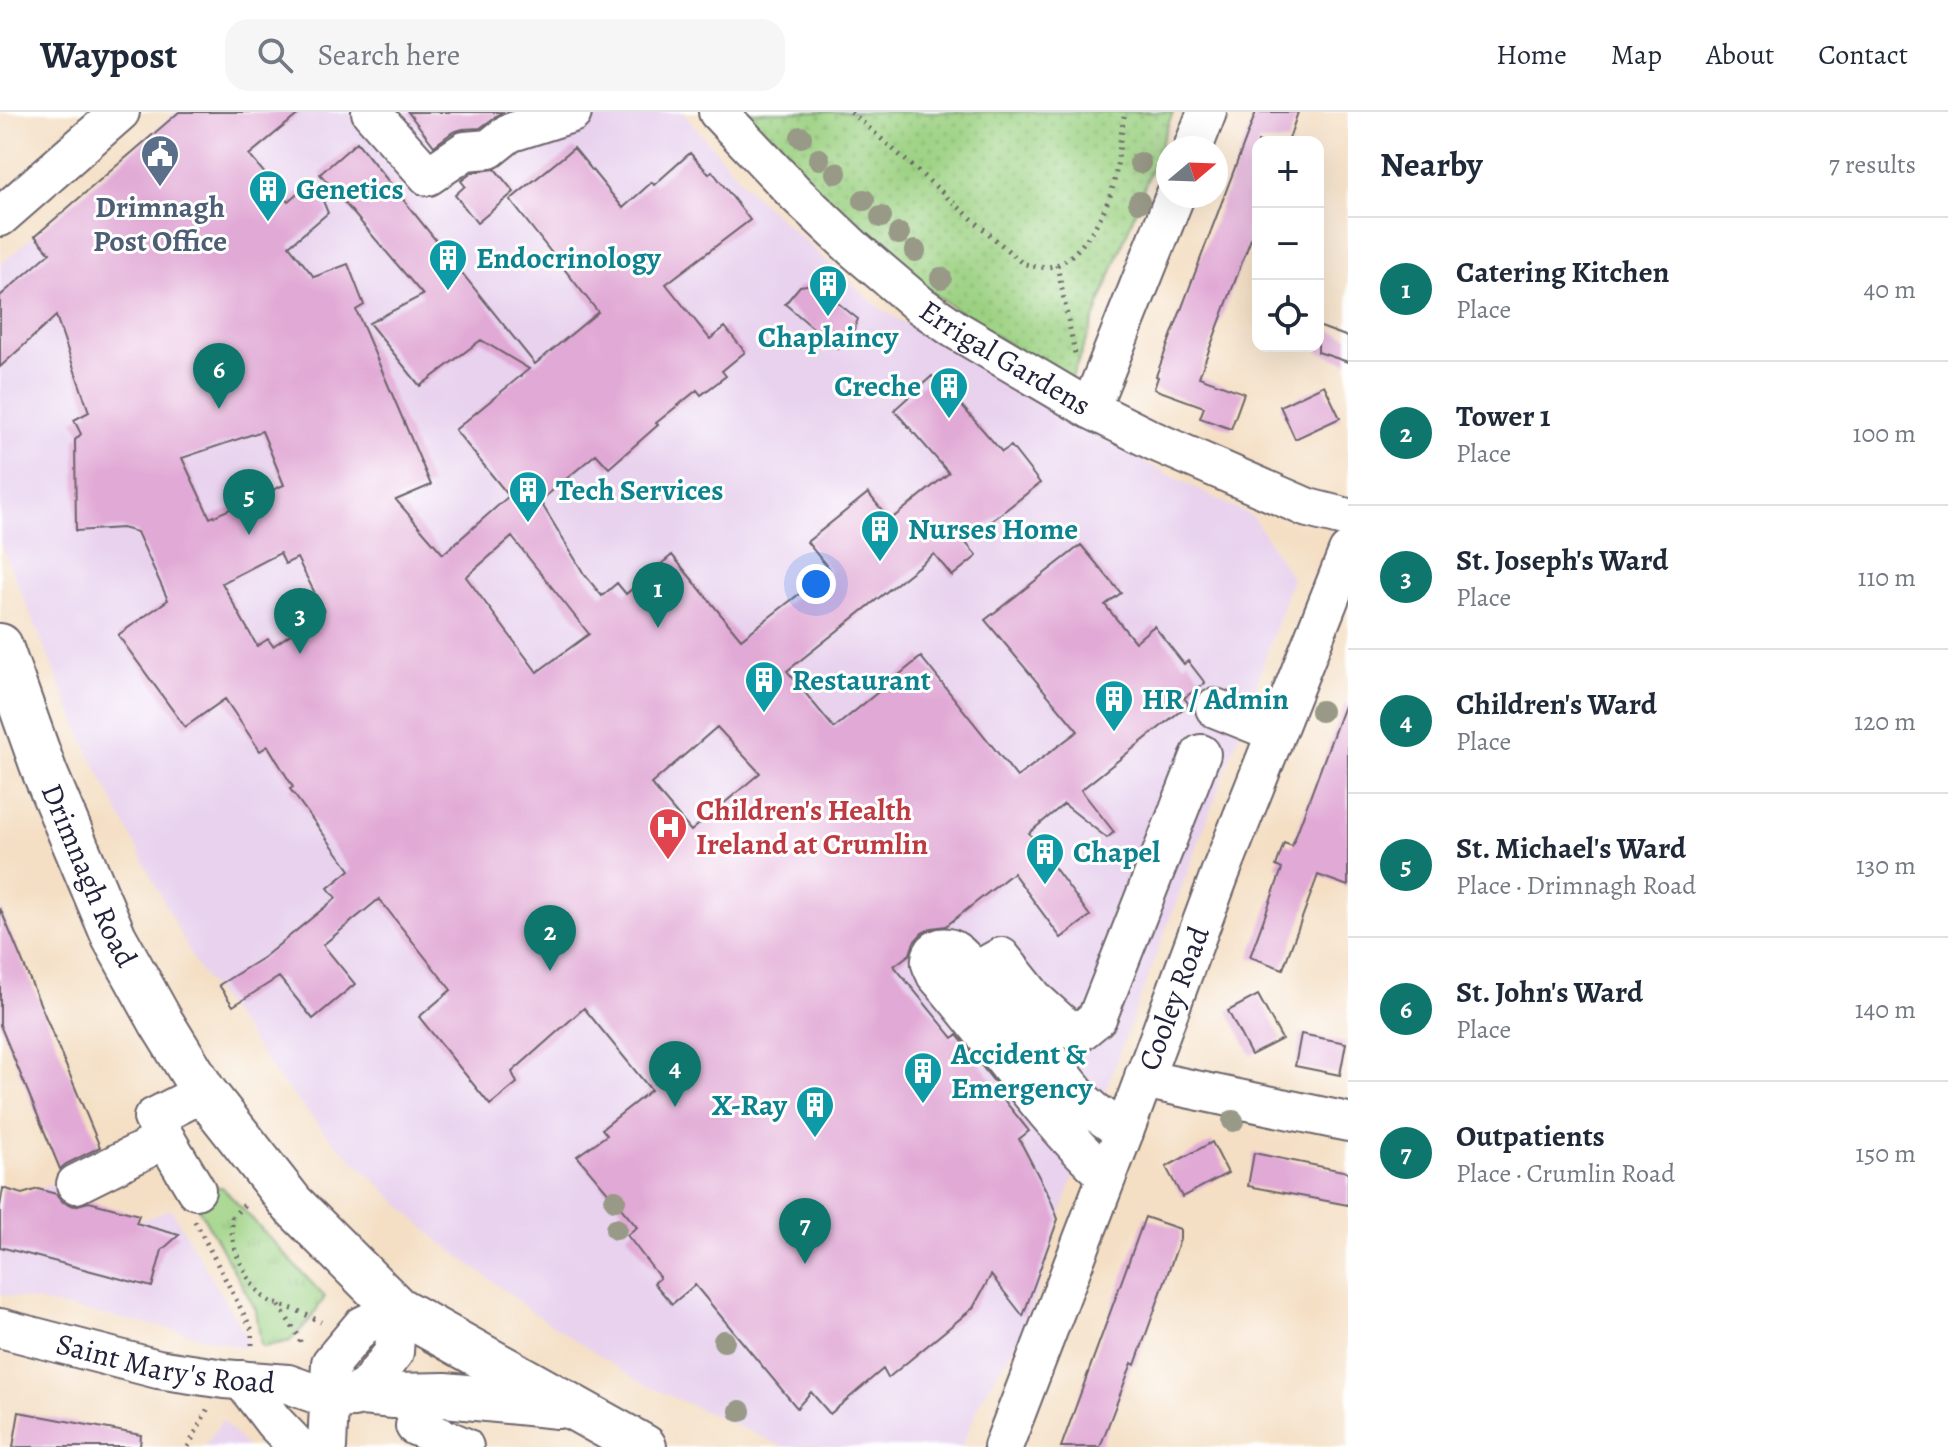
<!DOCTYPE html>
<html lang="en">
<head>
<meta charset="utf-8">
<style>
  :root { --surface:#fff; --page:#f6f6f7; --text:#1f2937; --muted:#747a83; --line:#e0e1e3; --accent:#0f766e }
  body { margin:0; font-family:Alegreya,serif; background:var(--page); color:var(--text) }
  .controls { position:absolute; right:24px; top:24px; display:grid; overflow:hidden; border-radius:16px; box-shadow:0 8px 32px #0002 }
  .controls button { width:72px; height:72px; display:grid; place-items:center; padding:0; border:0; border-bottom:2px solid var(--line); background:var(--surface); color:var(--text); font:40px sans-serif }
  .compass { position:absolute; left:1156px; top:24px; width:72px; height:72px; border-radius:50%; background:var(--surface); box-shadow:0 8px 32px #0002; rotate:71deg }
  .you { position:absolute; left:816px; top:472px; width:28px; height:28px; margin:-20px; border:6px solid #fff; border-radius:50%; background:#1a73e8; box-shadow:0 0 0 12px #1a73e833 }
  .badge { display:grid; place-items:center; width:52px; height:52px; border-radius:50%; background:var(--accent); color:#fff; font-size:26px; font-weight:700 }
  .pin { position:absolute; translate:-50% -66px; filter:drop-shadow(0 2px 4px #0008) }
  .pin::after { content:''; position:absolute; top:42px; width:28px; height:24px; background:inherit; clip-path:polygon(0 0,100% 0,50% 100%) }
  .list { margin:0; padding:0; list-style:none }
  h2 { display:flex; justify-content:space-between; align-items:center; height:104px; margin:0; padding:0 32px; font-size:34px }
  h2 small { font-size:26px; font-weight:400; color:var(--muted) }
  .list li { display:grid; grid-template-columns:52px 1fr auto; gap:24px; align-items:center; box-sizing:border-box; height:144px; padding:0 32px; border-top:2px solid var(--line) }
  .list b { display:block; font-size:30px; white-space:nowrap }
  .list p { margin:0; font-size:26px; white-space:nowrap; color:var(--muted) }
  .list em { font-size:26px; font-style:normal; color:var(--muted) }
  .icon { flex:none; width:44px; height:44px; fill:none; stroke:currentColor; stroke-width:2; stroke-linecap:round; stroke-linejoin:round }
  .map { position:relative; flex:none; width:1348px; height:1335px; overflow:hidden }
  header { display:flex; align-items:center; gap:48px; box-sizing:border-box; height:112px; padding:0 40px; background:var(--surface); border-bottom:2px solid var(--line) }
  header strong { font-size:38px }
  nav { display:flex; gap:44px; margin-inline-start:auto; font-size:28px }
  .search { width:560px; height:72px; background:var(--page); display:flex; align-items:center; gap:20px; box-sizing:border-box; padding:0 28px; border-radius:24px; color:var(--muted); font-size:30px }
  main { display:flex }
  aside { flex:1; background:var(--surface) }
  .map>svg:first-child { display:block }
  .built { fill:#e8d2ee }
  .grass { fill:url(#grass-tufts); stroke:#5f7a5e; stroke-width:2 }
  .park { fill:url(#park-dots); stroke:#5f7a5e; stroke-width:2 }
  .building { fill:#e1a9d5; fill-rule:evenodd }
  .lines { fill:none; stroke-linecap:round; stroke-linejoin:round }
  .minor-casing { stroke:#6c646b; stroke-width:42 }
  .major-casing { stroke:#6c646b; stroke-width:48 }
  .path { stroke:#6c646b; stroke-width:5; stroke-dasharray:2 6; stroke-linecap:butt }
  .minor { stroke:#fff; stroke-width:38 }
  .major { stroke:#fff; stroke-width:44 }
  .tree { fill:#989986 }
  .labels { text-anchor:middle; stroke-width:6; stroke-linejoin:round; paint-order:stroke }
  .culture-label { font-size:30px; font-weight:bold; fill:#0d838f; stroke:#fff; text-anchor:start }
  .service-label { font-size:30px; font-weight:bold; fill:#4e5e75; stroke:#fff }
  .street-label { font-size:30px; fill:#22223b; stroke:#fff }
  .health-label { font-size:30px; font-weight:bold; fill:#be3a42; stroke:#fff; text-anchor:start }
</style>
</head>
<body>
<header>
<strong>Waypost</strong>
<div class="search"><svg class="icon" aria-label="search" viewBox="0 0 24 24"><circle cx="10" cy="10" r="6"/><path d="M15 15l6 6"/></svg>Search here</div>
<nav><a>Home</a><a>Map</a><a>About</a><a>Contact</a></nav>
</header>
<main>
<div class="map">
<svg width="1348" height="1335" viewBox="0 0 1348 1335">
  <defs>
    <pattern id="grass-tufts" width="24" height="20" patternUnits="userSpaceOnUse" patternTransform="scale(2)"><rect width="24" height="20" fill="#9cd182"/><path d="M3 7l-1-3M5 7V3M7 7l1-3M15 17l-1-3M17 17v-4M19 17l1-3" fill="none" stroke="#86b371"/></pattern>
    <pattern id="park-dots" width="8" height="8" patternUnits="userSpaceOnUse" patternTransform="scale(2)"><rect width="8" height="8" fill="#9cd182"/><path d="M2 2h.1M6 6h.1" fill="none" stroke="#86b371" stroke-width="1.8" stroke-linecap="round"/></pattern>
  </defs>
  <rect width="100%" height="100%" fill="#fff"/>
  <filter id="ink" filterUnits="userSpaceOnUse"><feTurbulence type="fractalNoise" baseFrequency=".0125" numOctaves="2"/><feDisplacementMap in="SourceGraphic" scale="16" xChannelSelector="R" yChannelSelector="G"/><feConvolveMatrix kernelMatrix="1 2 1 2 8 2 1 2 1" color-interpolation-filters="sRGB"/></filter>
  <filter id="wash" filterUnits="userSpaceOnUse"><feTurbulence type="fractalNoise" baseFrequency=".006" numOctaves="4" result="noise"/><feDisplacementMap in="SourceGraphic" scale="32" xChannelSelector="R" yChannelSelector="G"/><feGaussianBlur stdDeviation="1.8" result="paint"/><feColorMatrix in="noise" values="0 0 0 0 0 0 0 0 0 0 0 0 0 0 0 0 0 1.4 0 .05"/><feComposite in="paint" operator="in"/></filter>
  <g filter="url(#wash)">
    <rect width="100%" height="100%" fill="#f4dfc4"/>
    <!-- built -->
    <g class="built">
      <path d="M176,0H682L754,83L878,195L947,237L1148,352L1253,405L1292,466L1243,612L1073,1065L1027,1213L981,1287L962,1335H784L641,1271L534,1201L434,1125L329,1025L284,973L197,855L90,643L0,430V153Z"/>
      <path d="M57,1071L72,1086L139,1103L137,1110L171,1097L248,1228L243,1236L176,1218L0,1182V1095L3,1076L22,1082Z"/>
      <path d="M222,1308L247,1335H204Z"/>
    </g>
    <!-- grass -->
    <path class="grass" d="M215,1075H222L325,1185L309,1209L290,1229L264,1235L261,1233L256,1198L194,1088Z"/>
    <!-- park -->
    <path class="park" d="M728,0H1173L1069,273L884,149Z"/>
    <g id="blocks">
      <!-- building -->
      <g class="building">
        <path d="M179,0H301L249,43L288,89L314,67L328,101L289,134L314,165L348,152L364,193L356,198L431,373L396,388L443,442L509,384L455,318L529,257L481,228L420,274L369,211L423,183L320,62L357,30L535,252L598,200L510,88L574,36L623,96L652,70L654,73L690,41L709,62L712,59L750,108L666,172L710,227L725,215L745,240L722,259L726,264L701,283L697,278L656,311L658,313L609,356L596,342L540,389L584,462L602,484L617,471L626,482L672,443L741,527L830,458L807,430L868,381L890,408L949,361L894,298L932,264L952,287L954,285L1002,340L1011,334L1040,371L965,430L977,444L952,464L934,442L787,559L834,616L921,545L1017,665L1078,619L985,508L1081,433L1121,481L1105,493L1135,530L1154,514L1184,552L1188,549L1205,571L1184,586L1189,592L1081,678L1114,720L1107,726L1064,692L1029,721L1090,804L1061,826L1013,761L946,814L932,816L922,821L914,830L910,842L894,854L953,926L957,923L1003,981L1000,983L1029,1019L1019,1027L1050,1086L1058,1107L1023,1204L991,1163L973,1196L888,1266L883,1257L830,1302L811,1280L797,1296L695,1173L672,1192L654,1171L660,1166L627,1123L637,1115L577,1044L607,1023L602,1017L651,978L584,896L512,960L517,971L490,993L419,905L451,878L379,787L323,833L355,872L313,907L279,865L233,894L219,873L264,845L336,786L328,776L350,758L290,677L293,675L268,634L260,639L225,587L185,615L118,523L168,488L137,420L122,416L76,419L75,328L81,322L74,308L89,300L56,204L0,255V184L50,141L35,124ZM262,319L284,373L210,406L182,346ZM512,425L589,522L537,560L466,465ZM280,441L285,452L297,446L324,499L273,534L268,527L257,534L222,471ZM717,615L760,661L691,719L651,672Z"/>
        <path d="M408,0H502L480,16L463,17L453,20L434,34Z"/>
        <path d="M1256,0H1298L1288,30H1258V108L1199,265L1244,281L1231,317L1200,306L1204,295L1154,277L1158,265L1156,264Z"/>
        <path d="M495,57L514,80L477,111L455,83L465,74L461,69L473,60Z"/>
        <path d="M814,172L858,207L853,220L838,237L785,192L800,174Z"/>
        <path d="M1318,214L1348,225V250L1318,240Z"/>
        <path d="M1324,273L1340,306L1295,327L1280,294Z"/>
        <path d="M1345,591L1348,592V774L1318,763L1283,857L1250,845L1282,757L1276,754L1284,731L1292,734Z"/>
        <path d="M0,796L100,1035L66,1052L60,1057L0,913Z"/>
        <path d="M1258,883L1282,927L1251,943L1228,899Z"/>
        <path d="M1301,922L1346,931L1340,963L1295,954Z"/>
        <path d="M1212,1030L1228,1061L1182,1085L1166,1055Z"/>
        <path d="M1254,1041L1348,1060V1093L1248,1074Z"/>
        <path d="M3,1076L22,1082L38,1077L56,1082L63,1090L74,1094L89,1090L139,1103L136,1111L179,1123L162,1138L152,1175L0,1135V1095Z"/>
        <path d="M1145,1105L1180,1117V1127L1135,1253L1132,1251L1100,1335H1061Z"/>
        <path d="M19,1300L141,1323L140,1335H13Z"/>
      </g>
    </g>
  </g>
  <g filter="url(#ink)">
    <use href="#blocks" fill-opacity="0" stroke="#6c646b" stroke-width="2"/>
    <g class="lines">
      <!-- minor casing -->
      <g class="minor-casing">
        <g id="minor">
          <path d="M371,0L428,64L465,39L489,37L509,21L572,1"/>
          <path id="s1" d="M718,0L796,82L853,136L920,193L956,218L1090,297L1154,329L1308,396L1348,406"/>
          <path d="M1193,36L1207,0"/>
          <path d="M0,105L120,0"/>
          <path d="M1090,297L1175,84"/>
          <path d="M1215,596L1275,620"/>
          <path d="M974,860L1001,845L1036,889L1065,915L1081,919L1097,906L1201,642"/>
          <path d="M1144,964L1162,971L1348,1010"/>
          <path d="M1106,1063C1041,1004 994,929 936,863C936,862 931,853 931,852C929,837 944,831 955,839C968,848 978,864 988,875C1021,912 1052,950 1083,989L1094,999L1124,1020"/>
          <path d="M76,1072L166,1027"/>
          <path d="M196,1078L153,1006L204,980"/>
          <path id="s2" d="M0,1216L158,1257L224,1267L288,1272L330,1287L354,1286L362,1281L394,1240L397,1197"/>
          <path d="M242,1268L274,1310L298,1335"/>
          <path d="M415,1314L464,1335"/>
          <path d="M327,1335L331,1251L362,1214L397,1197"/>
          <path id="s3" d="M1003,1335L1124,1020L1221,759L1348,440"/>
        </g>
      </g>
      <!-- major casing -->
      <g class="major-casing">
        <g id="major">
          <path id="s4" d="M0,534L45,661L114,825L161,910L204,980L292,1092L397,1197L644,1335"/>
          <path d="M362,1281L394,1284L445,1283L558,1294"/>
        </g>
      </g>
      <!-- path -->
      <g class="path">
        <path d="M851,0L1022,151C1032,154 1043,157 1053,154C1079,147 1103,105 1111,81C1119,56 1119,27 1125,0"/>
        <path d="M1057,153L1075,242"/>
        <path d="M244,1093L232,1105V1122L235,1139L251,1171L262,1184L273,1191L296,1198L321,1210"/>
        <path d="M195,1109L252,1218V1237"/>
        <path d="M279,1194L299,1225L301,1234"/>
        <path d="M188,1335L208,1296"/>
      </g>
      <!-- minor -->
      <use href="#minor" class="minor"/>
      <!-- major -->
      <use href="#major" class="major"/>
    </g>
    <!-- trees -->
    <g class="tree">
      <circle cx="801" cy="25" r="11"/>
      <circle cx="819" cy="47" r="11"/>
      <circle cx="1140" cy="51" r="11"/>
      <circle cx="836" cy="61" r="11"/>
      <circle cx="864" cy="88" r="11"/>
      <circle cx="1139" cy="90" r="11"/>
      <circle cx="881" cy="105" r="11"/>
      <circle cx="899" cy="122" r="11"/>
      <circle cx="915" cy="139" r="11"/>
      <circle cx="941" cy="166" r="11"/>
      <circle cx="1321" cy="599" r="11"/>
      <circle cx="1233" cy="1009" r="11"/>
      <circle cx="615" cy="1088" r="11"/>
      <circle cx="616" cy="1117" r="11"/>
      <circle cx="724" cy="1229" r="11"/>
      <circle cx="740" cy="1299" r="11"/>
    </g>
  </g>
  <!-- icons -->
  <defs>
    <g id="civic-pin" transform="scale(2)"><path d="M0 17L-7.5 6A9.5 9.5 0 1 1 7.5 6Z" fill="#5c6f8a" stroke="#fff"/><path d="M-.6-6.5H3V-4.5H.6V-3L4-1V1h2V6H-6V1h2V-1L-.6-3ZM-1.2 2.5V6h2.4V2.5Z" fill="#fff"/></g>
    <g id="building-pin" transform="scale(2)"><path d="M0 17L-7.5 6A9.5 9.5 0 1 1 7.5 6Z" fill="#0f9aa8" stroke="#fff"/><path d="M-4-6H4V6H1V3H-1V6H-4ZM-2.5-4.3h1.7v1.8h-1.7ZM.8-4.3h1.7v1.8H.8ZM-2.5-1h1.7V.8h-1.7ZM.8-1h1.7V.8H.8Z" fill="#fff"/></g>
    <g id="hospital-pin" transform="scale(2)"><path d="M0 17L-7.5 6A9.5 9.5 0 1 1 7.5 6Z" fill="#e0444e" stroke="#fff"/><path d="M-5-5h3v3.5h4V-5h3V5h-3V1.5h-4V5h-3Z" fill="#fff"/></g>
  </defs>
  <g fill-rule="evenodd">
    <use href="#civic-pin" x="160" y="42"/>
    <use href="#building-pin" x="268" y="77"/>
    <use href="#building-pin" x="448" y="146"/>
    <use href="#building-pin" x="828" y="172"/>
    <use href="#building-pin" x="949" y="274"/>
    <use href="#building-pin" x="528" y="378"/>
    <use href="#building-pin" x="880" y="417"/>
    <use href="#building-pin" x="764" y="568"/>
    <use href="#building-pin" x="1114" y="587"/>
    <use href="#hospital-pin" x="668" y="715"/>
    <use href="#building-pin" x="1045" y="740"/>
    <use href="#building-pin" x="923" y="959"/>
    <use href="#building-pin" x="815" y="993"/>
  </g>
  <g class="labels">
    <!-- culture labels -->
    <g class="culture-label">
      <text x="296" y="87">Genetics</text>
      <text x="476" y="156">Endocrinology</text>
      <text x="828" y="235" text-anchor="middle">Chaplaincy</text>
      <text x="921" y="284" text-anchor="end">Creche</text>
      <text x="556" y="388">Tech Services</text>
      <text x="908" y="427">Nurses Home</text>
      <text x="792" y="578">Restaurant</text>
      <text x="1142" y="597">HR / Admin</text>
      <text x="1073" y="750">Chapel</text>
      <text x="951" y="952">Accident &amp;<tspan x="951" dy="34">Emergency</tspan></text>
      <text x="787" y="1003" text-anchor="end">X-Ray</text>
    </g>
    <!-- service labels -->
    <g class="service-label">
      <text x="160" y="105">Drimnagh<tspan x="160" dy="34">Post Office</tspan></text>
    </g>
    <!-- street labels -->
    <g class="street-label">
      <text dy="10" stroke="none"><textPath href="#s1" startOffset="380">Errigal Gardens</textPath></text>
      <text dy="10" stroke="none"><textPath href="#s4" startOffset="246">Drimnagh Road</textPath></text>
      <text dy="10" stroke="none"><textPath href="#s3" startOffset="480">Cooley Road</textPath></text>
      <text dy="10" stroke="none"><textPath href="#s2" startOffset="170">Saint Mary's Road</textPath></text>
    </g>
    <!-- health labels -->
    <g class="health-label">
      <text x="696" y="708">Children's Health<tspan x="696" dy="34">Ireland at Crumlin</tspan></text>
    </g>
  </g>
</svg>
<div class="controls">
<button>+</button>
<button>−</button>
<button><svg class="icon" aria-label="locate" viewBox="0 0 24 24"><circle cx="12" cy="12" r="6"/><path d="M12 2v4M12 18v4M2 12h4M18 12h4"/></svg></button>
</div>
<svg class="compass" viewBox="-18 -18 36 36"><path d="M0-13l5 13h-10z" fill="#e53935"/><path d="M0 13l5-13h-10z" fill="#747a83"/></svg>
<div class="you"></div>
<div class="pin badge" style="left:658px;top:516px">1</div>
<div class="pin badge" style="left:550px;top:859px">2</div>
<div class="pin badge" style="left:300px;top:542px">3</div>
<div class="pin badge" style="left:675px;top:995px">4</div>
<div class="pin badge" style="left:249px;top:423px">5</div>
<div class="pin badge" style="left:219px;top:297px">6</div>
<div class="pin badge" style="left:805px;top:1152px">7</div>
</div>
<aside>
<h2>Nearby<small>7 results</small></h2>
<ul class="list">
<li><span class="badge">1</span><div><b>Catering Kitchen</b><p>Place</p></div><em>40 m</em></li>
<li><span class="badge">2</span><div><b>Tower 1</b><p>Place</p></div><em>100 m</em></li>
<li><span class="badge">3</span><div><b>St. Joseph's Ward</b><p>Place</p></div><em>110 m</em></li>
<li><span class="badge">4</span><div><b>Children's Ward</b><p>Place</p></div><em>120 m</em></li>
<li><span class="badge">5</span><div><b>St. Michael's Ward</b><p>Place · Drimnagh Road</p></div><em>130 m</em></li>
<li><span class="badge">6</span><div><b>St. John's Ward</b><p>Place</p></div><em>140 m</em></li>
<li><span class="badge">7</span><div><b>Outpatients</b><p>Place · Crumlin Road</p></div><em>150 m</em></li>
</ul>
</aside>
</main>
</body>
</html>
